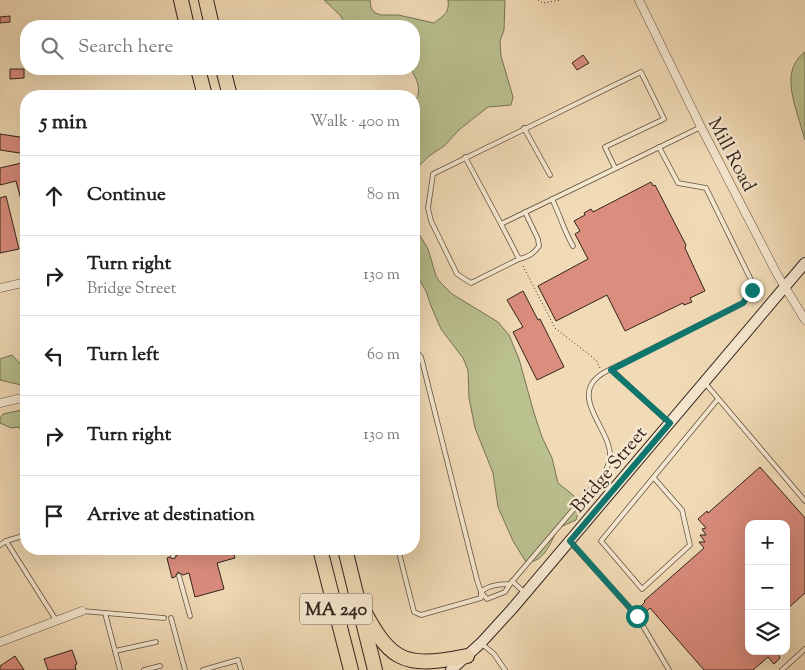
<!DOCTYPE html>
<html lang="en">
<head>
<meta charset="utf-8">
<style>
  :root { --surface:#fff; --page:#f2f2f2; --text:#222; --muted:#767676; --line:#e0e0e0 }
  body { margin:0; font-family:"Sorts Mill Goudy",serif; background:var(--page); color:var(--text) }
  .controls { position:absolute; right:15px; bottom:15px; display:grid; overflow:hidden; border-radius:10px; box-shadow:0 5px 20px #0002 }
  .controls button { width:45px; height:45px; display:grid; place-items:center; padding:0; border:0; border-bottom:1px solid var(--line); background:var(--surface); color:var(--text); font:25px sans-serif }
  .stop { position:absolute; width:15px; height:15px; margin:-11px; border:4px solid #0f766e; border-radius:50%; background:#fff }
  .stop.end { background:#0f766e; border-color:#fff; box-shadow:0 1px 5px #0008 }
  .list { margin:0; padding:0; list-style:none }
  h2 { display:flex; justify-content:space-between; align-items:center; height:65px; margin:0; padding:0 20px; font-size:21px }
  h2 small { font-size:16px; font-weight:400; color:var(--muted) }
  .list li { display:grid; grid-template-columns:32px 1fr auto; gap:15px; align-items:center; box-sizing:border-box; height:80px; padding:0 20px; border-top:1px solid var(--line) }
  .list b { display:block; font-size:19px; white-space:nowrap }
  .list p { margin:0; font-size:16px; white-space:nowrap; color:var(--muted) }
  .list em { font-size:16px; font-style:normal; color:var(--muted) }
  .icon { flex:none; width:28px; height:28px; fill:none; stroke:currentColor; stroke-width:2; stroke-linecap:round; stroke-linejoin:round }
  .map { position:relative; flex:none; width:805px; height:670px; overflow:hidden }
  .search { position:absolute; background:var(--surface); box-shadow:0 5px 20px #0002; left:20px; top:20px; width:400px; height:55px; display:flex; align-items:center; gap:12px; box-sizing:border-box; padding:0 18px; border-radius:20px; color:var(--muted); font-size:19px }
  .panel { position:absolute; background:var(--surface); box-shadow:0 5px 20px #0002; left:20px; top:90px; width:400px; height:465px; border-radius:20px }
  .map>svg:first-child { display:block }
  .green { fill:#bac08e; stroke:#767256 }
  .building { fill:#db8d7e; stroke:#33241e }
  .lines { fill:none; stroke-linecap:round; stroke-linejoin:round }
  .lane-casing { stroke:#625244; stroke-width:5.5 }
  .street-casing { stroke:#625244; stroke-width:9 }
  .secondary-casing { stroke:#33241e; stroke-width:12 }
  .highway-casing { stroke:#33241e; stroke-width:16 }
  .path { stroke:#33241e; stroke-width:1; stroke-dasharray:1 2.5; stroke-linecap:butt }
  .lane { stroke:#f6e8d0; stroke-width:4 }
  .street { stroke:#f6e8d0; stroke-width:8 }
  .secondary { stroke:#f6e8d0; stroke-width:10 }
  .highway { stroke:#f1dbb6; stroke-width:14 }
  .route { stroke:#0f766e; stroke-width:6 }
  .labels { text-anchor:middle; stroke-width:5; stroke-linejoin:round; paint-order:stroke }
  .shield { fill:#f6e8d0; stroke:#6e5f53; stroke-width:1 }
  .shield-label { font-size:18px; font-weight:bold; fill:#33241e }
  .street-label { font-size:19px; fill:#33241e; stroke:#f6e8d0 }
</style>
</head>
<body>
<div class="map">
<svg width="805" height="670" viewBox="0 0 805 670">
  <rect width="100%" height="100%" fill="#f1dbb6"/>
  <filter id="stains"><feTurbulence type="fractalNoise" baseFrequency=".004" numOctaves="4"/><feColorMatrix values="0 0 0 0 .2 0 0 0 0 .09 0 0 0 0 .02 0 0 0 .5 -.17"/></filter>
  <radialGradient id="worn" r=".72"><stop offset=".6" stop-color="#630" stop-opacity="0"/><stop offset="1" stop-color="#630" stop-opacity=".3"/></radialGradient>
  <!-- green -->
  <g class="green">
    <path d="M324,0H370L371,8L375,13L381,15H398L434,23C443,16 450,13 448,0H505L504,30L500,41L501,56L513,97L511,105L488,107L460,129L444,146L429,156L414,171V102C423,93 417,77 410,69H414V26H347L340,15Z"/>
    <path d="M805,52V140C802,131 800,122 797,113C791,92 784,68 805,52Z"/>
    <path d="M414,215L419,234L428,249L436,276L440,282L452,294L498,322L509,335L519,359L534,413L542,437L552,458L558,483L573,495L578,501V512L576,520L558,528C551,541 545,563 526,562L513,541L498,507L493,473L475,428L469,398L468,370L463,358L441,329L431,306L426,291L419,279L414,275Z"/>
    <path d="M12,355L23,367L26,368V383L21,385L0,380V359Z"/>
    <path d="M26,409V434L18,427L11,428L0,423V418L3,414Z"/>
  </g>
  <!-- building -->
  <g class="building">
    <path d="M10,16V22L0,23V17Z"/>
    <path d="M583,55L589,63L577,70L572,63Z"/>
    <path d="M10,69H24V78L10,79Z"/>
    <path d="M0,134L26,138V154L0,150Z"/>
    <path d="M26,162V211H24L16,181L0,185V168Z"/>
    <path d="M651,182L653,186L655,185L686,245L685,248L705,291L690,298L692,302L684,305L683,303L625,331L607,295L556,321L538,286L588,259L575,234L580,231L574,221L585,215L584,213L591,209L593,212Z"/>
    <path d="M6,196L19,249L0,253V198Z"/>
    <path d="M523,291L538,320L540,319L564,367L537,380L513,332L523,327L507,300Z"/>
    <path d="M760,467L805,518V593L786,610V524H749V651H775L780,657L779,659L774,664L768,657L753,670H704L650,608L646,612L641,606L645,602L644,601L704,548L699,542H705L700,535H706L702,529L706,528L698,519L707,511L708,513Z"/>
    <path d="M182,549H232L235,558L217,563L224,589L195,597L189,573L183,575L178,572L175,577L172,578L167,558L169,557L174,559L177,555L184,553Z"/>
    <path d="M72,650L77,664L75,665L76,670H48L44,659Z"/>
    <path d="M15,656L24,670H0V666Z"/>
  </g>
  <g class="lines">
    <!-- lane casing -->
    <g class="lane-casing">
      <g id="lane">
        <path d="M524,128L550,175"/>
        <path d="M659,147L678,183L706,188L753,284V290L743,303L611,369L668,422"/>
        <path d="M465,157L501,224"/>
        <path d="M615,168L605,147L664,119L641,72L433,174L428,208L431,221L457,274L471,283L519,259L501,224L701,127"/>
        <path d="M552,199C560,215 564,231 573,246"/>
        <path d="M519,259C528,257 534,254 539,246L538,239L525,212"/>
        <path d="M414,349L421,357L477,580L481,592L487,599L505,592L510,584L606,471C607,467 610,461 610,456C611,427 561,391 611,369"/>
        <path d="M705,383L805,501"/>
        <path d="M654,478L682,510L690,545L642,589L601,541L718,399"/>
        <path d="M6,541L56,620"/>
        <path d="M570,542L637,616L669,670"/>
        <path d="M0,545L6,541L26,535"/>
        <path d="M171,549L173,556"/>
        <path d="M398,549L414,612L421,615L481,598V592C488,585 499,584 510,584"/>
        <path d="M179,576L190,616"/>
        <path d="M512,581L525,593"/>
        <path d="M82,611L164,618"/>
        <path d="M105,613L120,670"/>
        <path d="M171,618L185,670"/>
        <path d="M481,643L494,654L505,670"/>
        <path d="M115,651L156,642"/>
        <path d="M144,670L160,666"/>
        <path d="M203,670L238,660L241,670"/>
        <path d="M782,670L805,649"/>
      </g>
    </g>
    <!-- street casing -->
    <g class="street-casing">
      <g id="street">
        <path d="M639,0L701,127L777,274L805,320"/>
        <path d="M0,288L26,282"/>
        <path d="M0,403L26,397"/>
        <path d="M0,642L82,611"/>
      </g>
    </g>
    <!-- secondary casing -->
    <g class="secondary-casing">
      <path id="secondary" d="M451,670L481,643L512,609L805,263"/>
    </g>
    <!-- highway casing -->
    <g class="highway-casing">
      <g id="highway">
        <path d="M181,0L187,26"/>
        <path d="M206,0L212,26"/>
        <path d="M198,69L205,96"/>
        <path d="M223,69L230,96"/>
        <path d="M320,549L351,670"/>
        <path d="M345,549L375,670"/>
        <path d="M358,600C389,659 399,670 467,656"/>
      </g>
    </g>
    <!-- path -->
    <g class="path">
      <path d="M538,0L543,3L561,0"/>
      <path d="M523,266L555,328L596,360L600,368"/>
    </g>
    <!-- lane -->
    <use href="#lane" class="lane"/>
    <!-- street -->
    <use href="#street" class="street"/>
    <!-- secondary -->
    <use href="#secondary" class="secondary"/>
    <!-- highway -->
    <use href="#highway" class="highway"/>
  </g>
  <g class="lines">
    <!-- route -->
    <path class="route" d="M637,616L570,541L670,423L611,370L743,303L752,290"/>
  </g>
  <g class="labels">
    <!-- shield labels -->
    <rect class="shield" x="300" y="593.5" width="72" height="31" rx="4"/>
    <g class="shield-label">
      <text x="336" y="615">MA 240</text>
    </g>
    <!-- street labels -->
    <g class="street-label">
      <text transform="translate(733 154) rotate(62)" y="7">Mill Road</text>
      <text transform="translate(608 469) rotate(-50)" y="7">Bridge Street</text>
    </g>
  </g>
  <rect width="100%" height="100%" filter="url(#stains)"/>
  <rect width="100%" height="100%" fill="url(#worn)"/>
</svg>
<div class="controls">
<button>+</button>
<button>−</button>
<button><svg class="icon" aria-label="layers" viewBox="0 0 24 24"><path d="M12 4l9 5-9 5-9-5zM3 14l9 5 9-5"/></svg></button>
</div>
<div class="stop" style="left:637px;top:616px"></div>
<div class="stop end" style="left:752px;top:290px"></div>
<div class="search"><svg class="icon" aria-label="search" viewBox="0 0 24 24"><circle cx="10" cy="10" r="6"/><path d="M15 15l6 6"/></svg>Search here</div>
<section class="panel">
<h2>5 min<small>Walk · 400 m</small></h2>
<ul class="list">
<li><svg class="icon" aria-label="ahead" viewBox="0 0 24 24"><path d="M12 20V5M6 11l6-6 6 6"/></svg><div><b>Continue</b></div><em>80 m</em></li>
<li><svg class="icon" aria-label="right" viewBox="0 0 24 24"><path d="M7 20v-9h11M14 6l5 5-5 5"/></svg><div><b>Turn right</b><p>Bridge Street</p></div><em>130 m</em></li>
<li><svg class="icon" aria-label="left" viewBox="0 0 24 24"><path d="M17 20v-9H6M10 6l-5 5 5 5"/></svg><div><b>Turn left</b></div><em>60 m</em></li>
<li><svg class="icon" aria-label="right" viewBox="0 0 24 24"><path d="M7 20v-9h11M14 6l5 5-5 5"/></svg><div><b>Turn right</b></div><em>130 m</em></li>
<li><svg class="icon" aria-label="arrive" viewBox="0 0 24 24"><path d="M6 21V4h12l-3 4 3 4H6"/></svg><div><b>Arrive at destination</b></div></li>
</ul>
</section>
</div>
</body>
</html>
